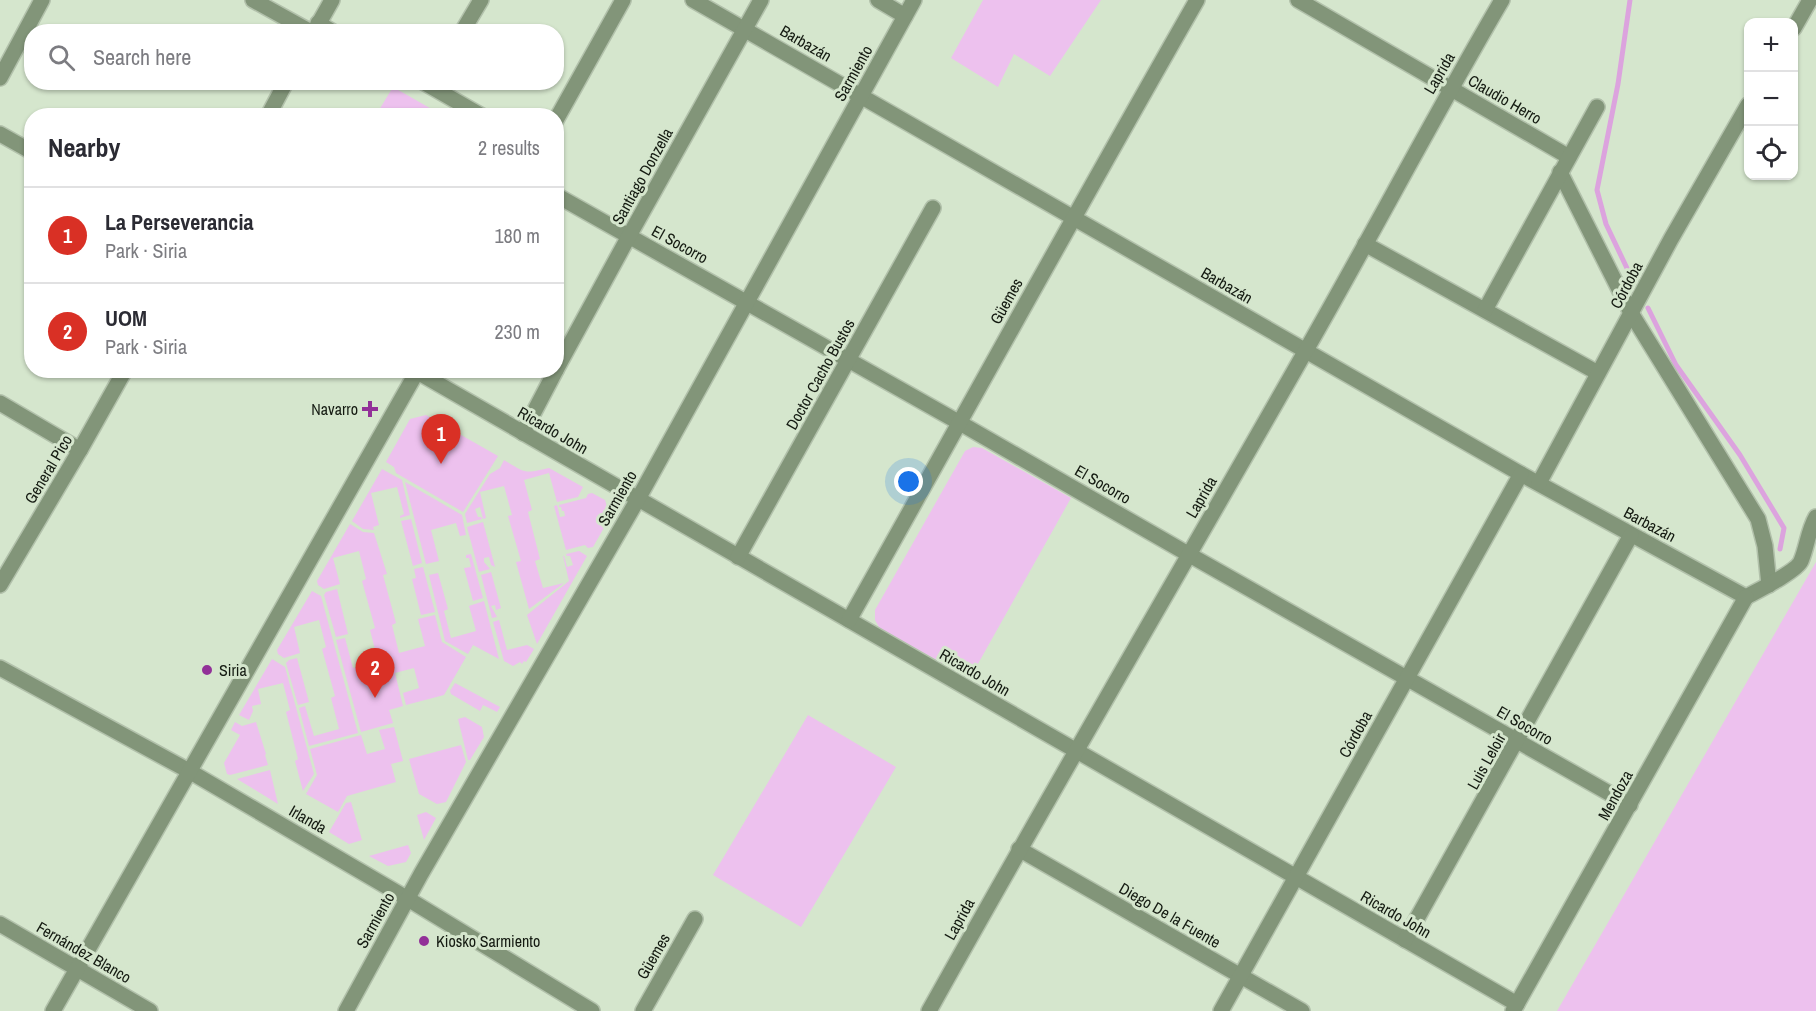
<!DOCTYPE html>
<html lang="en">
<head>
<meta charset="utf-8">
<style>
  :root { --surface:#fff; --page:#f2f2f3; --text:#2b2b33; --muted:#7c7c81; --line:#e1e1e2; --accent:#d93025 }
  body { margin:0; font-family:"Archivo Narrow",sans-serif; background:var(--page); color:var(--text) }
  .controls { position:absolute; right:18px; top:18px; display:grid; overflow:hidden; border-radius:12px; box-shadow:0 2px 4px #0004 }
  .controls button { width:54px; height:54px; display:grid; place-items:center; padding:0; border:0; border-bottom:2px solid var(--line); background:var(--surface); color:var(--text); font:30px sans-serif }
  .you { position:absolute; left:909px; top:482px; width:21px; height:21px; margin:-15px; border:4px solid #fff; border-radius:50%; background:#1a73e8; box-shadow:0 0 0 9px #1a73e833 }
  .badge { display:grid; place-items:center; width:39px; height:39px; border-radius:50%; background:var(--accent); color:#fff; font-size:20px; font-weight:700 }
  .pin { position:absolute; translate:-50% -50px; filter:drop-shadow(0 2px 3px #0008) }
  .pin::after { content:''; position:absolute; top:32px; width:21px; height:18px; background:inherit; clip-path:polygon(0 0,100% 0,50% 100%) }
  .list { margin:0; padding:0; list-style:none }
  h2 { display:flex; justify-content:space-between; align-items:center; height:78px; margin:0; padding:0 24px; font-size:26px }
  h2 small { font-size:20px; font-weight:400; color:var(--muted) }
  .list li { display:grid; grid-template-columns:39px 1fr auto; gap:18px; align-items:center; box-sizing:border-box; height:96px; padding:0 24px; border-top:2px solid var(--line) }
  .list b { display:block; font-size:22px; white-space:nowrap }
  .list p { margin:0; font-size:20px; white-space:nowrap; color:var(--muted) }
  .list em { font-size:20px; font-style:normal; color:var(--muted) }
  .icon { flex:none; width:33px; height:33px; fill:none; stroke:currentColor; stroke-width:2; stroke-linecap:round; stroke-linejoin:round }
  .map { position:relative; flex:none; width:1816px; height:1011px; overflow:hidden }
  .search { position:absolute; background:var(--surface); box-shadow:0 2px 4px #0004; left:24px; top:24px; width:540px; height:66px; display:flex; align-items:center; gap:15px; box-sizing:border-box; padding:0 21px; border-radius:24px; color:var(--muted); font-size:22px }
  .panel { position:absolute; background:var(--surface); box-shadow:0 2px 4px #0004; left:24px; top:108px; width:540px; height:270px; border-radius:24px }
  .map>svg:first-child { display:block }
  .green { fill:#edc1ee }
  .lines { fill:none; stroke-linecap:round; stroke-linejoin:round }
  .stream { stroke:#dca3de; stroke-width:5 }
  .minor-casing { stroke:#b2c1ab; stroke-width:18 }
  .minor { stroke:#829579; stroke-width:15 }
  .poi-dot { fill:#923098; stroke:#d5e6cd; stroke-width:2 }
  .labels { text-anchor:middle; stroke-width:6; stroke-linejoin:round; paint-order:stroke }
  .street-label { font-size:16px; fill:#141a11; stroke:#d5e6cd }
  .poi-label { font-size:16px; fill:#141a11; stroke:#d5e6cd; text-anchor:start }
</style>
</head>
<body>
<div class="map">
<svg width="1816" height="1011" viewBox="0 0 1816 1011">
  <rect width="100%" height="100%" fill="#d5e6cd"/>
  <!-- green -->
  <g class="green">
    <path d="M983,0H1101L1050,76L1014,54L998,87L951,58Z"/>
    <path d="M393,87L442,115H376Z"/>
    <path d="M426,415L498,456L463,512L396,473L394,467L386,462L410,419Z"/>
    <path d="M973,447L982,448L1071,498L970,678L880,629L875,620V610L965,451Z"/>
    <path d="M504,460C526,473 524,474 549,468L583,487L578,497L557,502L549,473L524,480L532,510L528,512L540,559L535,561L543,588L564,583L529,609L516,562L521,561L508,516L512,515L504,486L480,492L486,518L483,519L480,507L475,509L478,517H481L482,519L467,523L465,514L490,474L500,468Z"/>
    <path d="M382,469L402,480L410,515L400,518V516L404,514L397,487L371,493L379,525L373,527L374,530L363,529L352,521Z"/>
    <path d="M405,482L462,515L466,535L460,536L456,523L431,530L439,561L426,564Z"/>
    <path d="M592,493L605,500L610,517L593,547L588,548L585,545L566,550L554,506L557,505L560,517L565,516L564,511H562L561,507H559V505L586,498L588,494Z"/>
    <path d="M411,519L422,563L413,566L401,521Z"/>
    <path d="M483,522L495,567L491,565L489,557L484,558V562L490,569L479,572L467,527Z"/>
    <path d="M350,524L363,532L374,533L387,574L383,575L396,623L392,625L399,653L425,646L418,619L435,615L442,642L466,657L444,695L406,705L403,693L419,688L414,668L395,673L403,706L389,710L393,723L361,732L336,640L345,638L353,668L378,661L370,630L375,628L362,581L366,579L359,551L333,558L340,584L324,589L318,585L317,581Z"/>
    <path d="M579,551L587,556L537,644L527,615L569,581L563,556H564L567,567L573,565L570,556H567L566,554Z"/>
    <path d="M471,554L483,598L473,601L464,568L471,567L469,558H466V555Z"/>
    <path d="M1816,562V1011H1557L1786,614Z"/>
    <path d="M423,567L435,612L421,615L412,579L416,578L414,569Z"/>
    <path d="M491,572L501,608L496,610L495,605L491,606L497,617L492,618L481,575Z"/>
    <path d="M438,573L448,609L444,611L451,638L476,631L469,606L484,601L499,659L473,645L468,654L445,641L429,575Z"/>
    <path d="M337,589L348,634L336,637L324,595L326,592Z"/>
    <path d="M312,591L321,596L358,733L309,746L299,708L305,706L314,736L339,729L331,698L335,696L322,649L326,647L319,620L294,627L300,653L284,658L278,654L277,650Z"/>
    <path d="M499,620L507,650L527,645L534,649L526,662L524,661L522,664L520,662L513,666L504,661L493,622Z"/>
    <path d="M297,658L309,702L298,705L286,663L289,660Z"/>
    <path d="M272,659L285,667L314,774L303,791L295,761L298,759L286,712L290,710L283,683L258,689L261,704L252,706L253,711L249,720L239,715Z"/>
    <path d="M455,683L500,707L497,712L483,705L480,711L451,694L450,691Z"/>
    <path d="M808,715L896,767L801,927L713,875Z"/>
    <path d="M465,717L482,727L484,737L470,760H468L458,719Z"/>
    <path d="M235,722L242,726L256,722L266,754L265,755L268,765L230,775L227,774L224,763L240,735L231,730Z"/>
    <path d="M394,727L403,761L391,764L396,782L347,796L338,812L306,794L317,775L310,749L361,735L367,754L385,749L379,730Z"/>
    <path d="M461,745L466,762L446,802L437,804L419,794L409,759Z"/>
    <path d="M270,770L278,804L237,779Z"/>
    <path d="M351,802L362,840L349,844L329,832L346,803Z"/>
    <path d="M426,812L436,818L424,840L417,815Z"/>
    <path d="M408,845L411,853L406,862L388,866L369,856Z"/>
  </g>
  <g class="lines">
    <!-- stream -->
    <g class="stream">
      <path d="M1630,0L1618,84L1597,190L1606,224L1634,283"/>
      <path d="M1648,308L1676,365L1740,455L1784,528L1780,549"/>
    </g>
    <!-- minor casing -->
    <g class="minor-casing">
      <g id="minor">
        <path d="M253,0L311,32"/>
        <path d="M693,0L1521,474L1746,597"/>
        <path d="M878,0L905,16"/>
        <path d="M1298,0L1569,157"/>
        <path d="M318,23L333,32"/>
        <path d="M1794,28L1810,0"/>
        <path d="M314,32L332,0"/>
        <path d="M462,32L481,0"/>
        <path d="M0,78L42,0"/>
        <path d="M423,82L482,116"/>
        <path d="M268,116L286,82"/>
        <path d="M556,120L623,0"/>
        <path d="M0,134L32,152"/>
        <path d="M1560,172L1631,313L1758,519L1765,546L1769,585"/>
        <path d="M556,195L960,423L1188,554L1630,805"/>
        <path d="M1365,244L1598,373"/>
        <path d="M1485,310L1597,107"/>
        <path d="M414,370L1517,1004"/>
        <path d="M556,370L629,236L761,0"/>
        <path d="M0,403L80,450"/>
        <path d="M523,433L556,370"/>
        <path d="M1539,483L1671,239L1748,105"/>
        <path d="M738,557L933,208"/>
        <path d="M0,585L80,450L125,370"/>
        <path d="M1746,597C1757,591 1797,571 1801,561C1807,547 1808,531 1816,517"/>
        <path d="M849,620C965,414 1079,206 1197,0"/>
        <path d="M0,668L189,771L408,899L592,1011"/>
        <path d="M1019,849L1302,1011"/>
        <path d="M0,924L150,1011"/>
        <path d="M1405,940L1631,535"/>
        <path d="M53,1011L418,370"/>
        <path d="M346,1011L421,874L638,499L914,0"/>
        <path d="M643,1011L695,919"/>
        <path d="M929,1011C1052,790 1180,572 1305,352C1372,235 1434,116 1502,0"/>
        <path d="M1221,1011L1521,474"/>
        <path d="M1513,1011L1746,597"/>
      </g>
    </g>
    <!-- minor -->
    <use href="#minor" class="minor"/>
  </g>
  <!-- markers -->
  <g class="poi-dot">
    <path d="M367 400h6v6h6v6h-6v6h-6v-6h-6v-6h6z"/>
    <circle cx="207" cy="670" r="6"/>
    <circle cx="424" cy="941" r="6"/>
  </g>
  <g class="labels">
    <!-- street labels -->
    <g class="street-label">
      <text transform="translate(806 43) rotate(30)" y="6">Barbazán</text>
      <text transform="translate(853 73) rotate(-61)" y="6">Sarmiento</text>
      <text transform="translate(1439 73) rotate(-60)" y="6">Laprida</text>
      <text transform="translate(1505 99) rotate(30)" y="6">Claudio Herro</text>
      <text transform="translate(642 176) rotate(-61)" y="6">Santiago Donzella</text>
      <text transform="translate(680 244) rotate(29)" y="6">El Socorro</text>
      <text transform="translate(1227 285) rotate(30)" y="6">Barbazán</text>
      <text transform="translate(1626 285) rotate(-62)" y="6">Córdoba</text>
      <text transform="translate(1006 301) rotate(-61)" y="6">Güemes</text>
      <text transform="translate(820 374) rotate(-61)" y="6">Doctor Cacho Bustos</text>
      <text transform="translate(553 430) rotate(30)" y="6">Ricardo John</text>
      <text transform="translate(48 469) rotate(-59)" y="6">General Pico</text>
      <text transform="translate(1103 484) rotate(30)" y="6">El Socorro</text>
      <text transform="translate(1201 497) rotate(-60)" y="6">Laprida</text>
      <text transform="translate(617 498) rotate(-60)" y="6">Sarmiento</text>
      <text transform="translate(1650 524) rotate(28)" y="6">Barbazán</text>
      <text transform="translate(975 672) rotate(30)" y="6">Ricardo John</text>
      <text transform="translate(1525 725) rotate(30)" y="6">El Socorro</text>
      <text transform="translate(1355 734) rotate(-61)" y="6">Córdoba</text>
      <text transform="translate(1486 761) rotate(-61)" y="6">Luis Leloir</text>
      <text transform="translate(1615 795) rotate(-61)" y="6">Mendoza</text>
      <text transform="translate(308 819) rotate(30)" y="6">Irlanda</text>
      <text transform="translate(1396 914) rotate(30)" y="6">Ricardo John</text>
      <text transform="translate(1170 915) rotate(30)" y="6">Diego De la Fuente</text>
      <text transform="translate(959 919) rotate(-61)" y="6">Laprida</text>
      <text transform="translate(375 920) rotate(-61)" y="6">Sarmiento</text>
      <text transform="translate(84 952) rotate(30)" y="6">Fernández Blanco</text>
      <text transform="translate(653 956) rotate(-60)" y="6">Güemes</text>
    </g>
    <!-- poi labels -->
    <g class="poi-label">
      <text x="358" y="415" text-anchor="end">Navarro</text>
      <text x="219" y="676">Siria</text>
      <text x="436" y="947">Kiosko Sarmiento</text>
    </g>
  </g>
</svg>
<div class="controls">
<button>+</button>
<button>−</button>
<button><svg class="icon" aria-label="locate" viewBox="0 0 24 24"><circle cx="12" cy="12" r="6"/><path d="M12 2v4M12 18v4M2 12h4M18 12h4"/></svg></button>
</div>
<div class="you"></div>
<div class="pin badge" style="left:441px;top:464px">1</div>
<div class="pin badge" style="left:375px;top:698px">2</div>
<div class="search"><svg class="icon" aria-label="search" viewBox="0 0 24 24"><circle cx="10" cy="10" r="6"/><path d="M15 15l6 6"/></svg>Search here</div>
<section class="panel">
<h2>Nearby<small>2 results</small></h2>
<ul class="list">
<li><span class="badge">1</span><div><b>La Perseverancia</b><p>Park · Siria</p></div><em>180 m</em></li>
<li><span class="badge">2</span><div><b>UOM</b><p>Park · Siria</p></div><em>230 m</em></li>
</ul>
</section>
</div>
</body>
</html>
